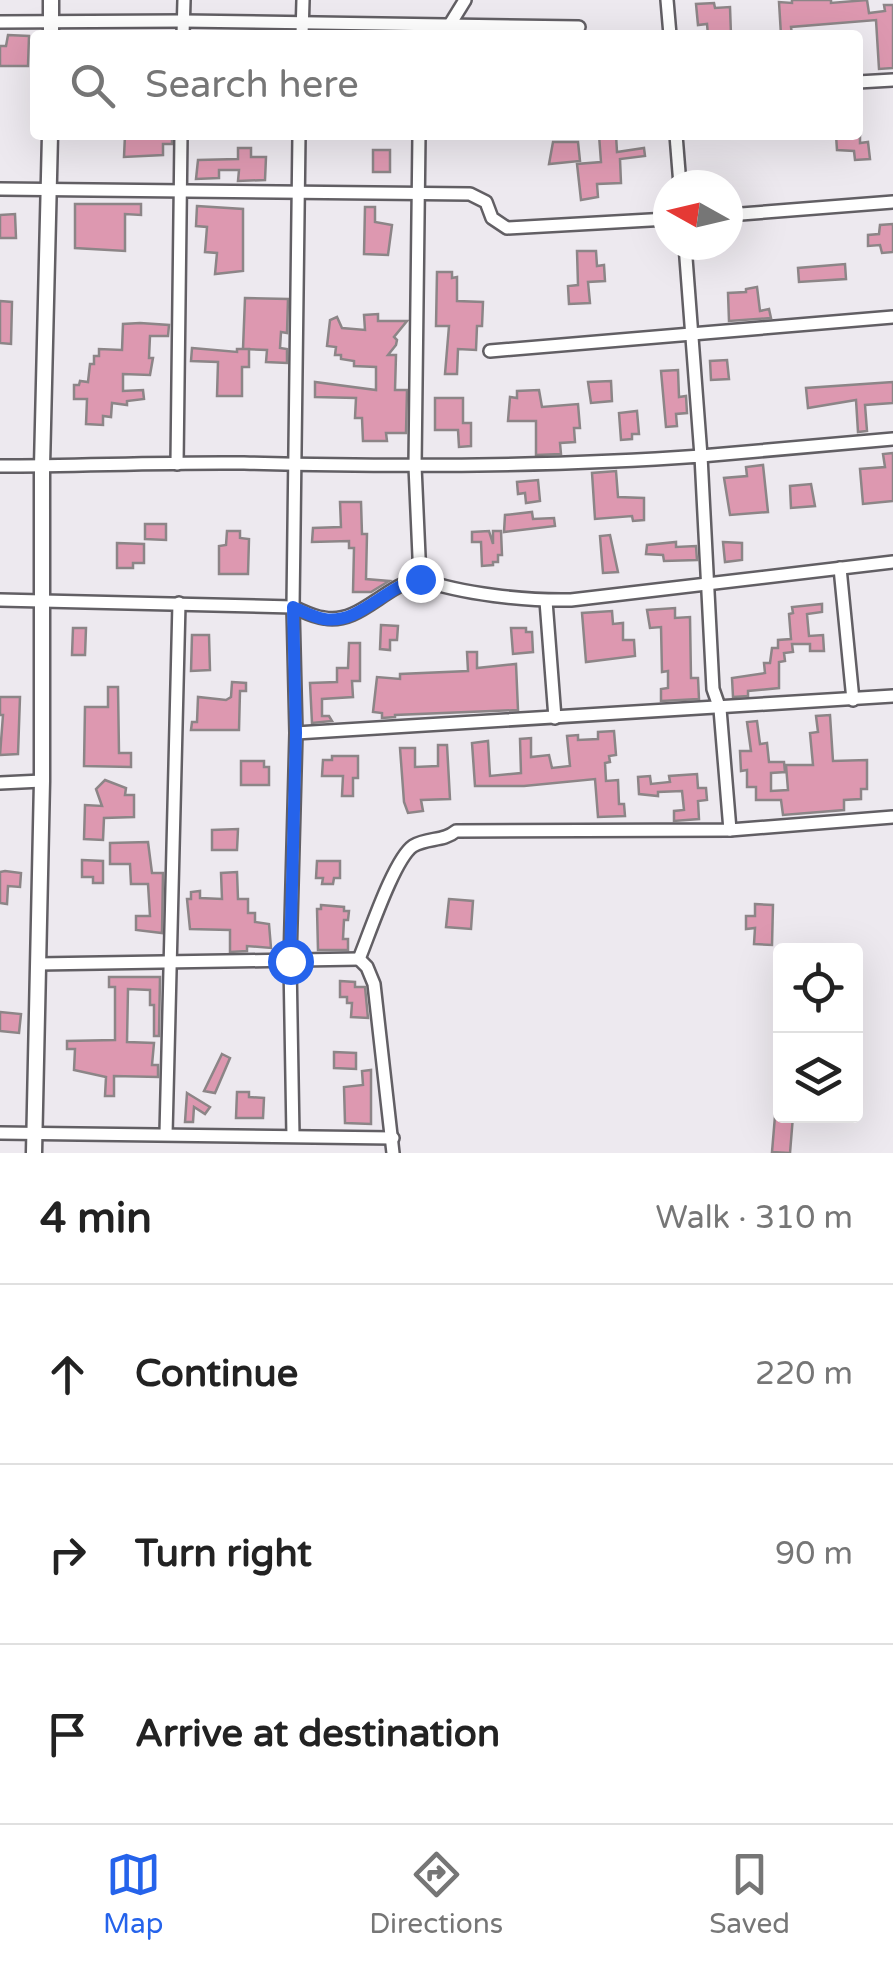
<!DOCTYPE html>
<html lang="en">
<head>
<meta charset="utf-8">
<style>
  :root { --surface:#fff; --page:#f2f2f2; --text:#222; --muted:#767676; --line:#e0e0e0; --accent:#2563eb }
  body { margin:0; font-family:"Varela Round",sans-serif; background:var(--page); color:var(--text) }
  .controls { position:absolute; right:30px; bottom:30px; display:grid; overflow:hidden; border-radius:10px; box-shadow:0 10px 40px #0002 }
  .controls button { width:90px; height:90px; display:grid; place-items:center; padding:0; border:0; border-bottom:2px solid var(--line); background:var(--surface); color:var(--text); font:50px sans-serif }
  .compass { position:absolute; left:653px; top:170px; width:90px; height:90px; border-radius:50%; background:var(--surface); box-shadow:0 10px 40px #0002; rotate:278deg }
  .stop { position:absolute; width:30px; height:30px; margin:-22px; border:8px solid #2563eb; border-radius:50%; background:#fff }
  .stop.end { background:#2563eb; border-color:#fff; box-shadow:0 2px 10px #0008 }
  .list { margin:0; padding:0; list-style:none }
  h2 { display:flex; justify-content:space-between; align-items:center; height:130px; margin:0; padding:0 40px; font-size:42px }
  h2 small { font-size:32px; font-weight:400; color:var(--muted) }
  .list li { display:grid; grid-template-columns:65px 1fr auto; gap:30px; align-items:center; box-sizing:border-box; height:180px; padding:0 40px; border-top:2px solid var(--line) }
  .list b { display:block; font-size:38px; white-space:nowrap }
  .list em { font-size:32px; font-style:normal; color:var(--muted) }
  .icon { flex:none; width:55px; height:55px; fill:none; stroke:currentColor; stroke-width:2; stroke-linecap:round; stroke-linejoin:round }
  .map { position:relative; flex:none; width:893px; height:1153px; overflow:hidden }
  .search { position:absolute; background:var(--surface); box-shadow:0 10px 40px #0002; left:30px; right:30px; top:30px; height:110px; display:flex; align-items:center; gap:25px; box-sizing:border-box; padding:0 35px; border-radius:10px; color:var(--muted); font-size:38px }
  .sheet { height:670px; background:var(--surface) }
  nav { display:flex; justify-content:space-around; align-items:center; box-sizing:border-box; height:140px; border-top:2px solid var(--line); background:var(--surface); font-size:28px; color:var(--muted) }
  nav a { display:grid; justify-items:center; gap:5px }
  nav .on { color:var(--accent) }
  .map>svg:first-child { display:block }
  .building { fill:#dd98b0; stroke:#8c8587; stroke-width:2.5 }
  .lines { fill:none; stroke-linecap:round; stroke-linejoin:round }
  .minor-casing { stroke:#625f64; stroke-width:16 }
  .tertiary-casing { stroke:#625f64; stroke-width:19 }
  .minor { stroke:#fff; stroke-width:11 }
  .tertiary { stroke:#fff; stroke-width:14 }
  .route { stroke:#2563eb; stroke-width:12 }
</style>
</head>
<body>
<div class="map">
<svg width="893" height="1153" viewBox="0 0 893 1153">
  <rect width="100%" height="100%" fill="#ede9ef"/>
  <!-- building -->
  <g class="building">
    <path d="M792,0H831V3L867,0L869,13L885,11L884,5H893V68L879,69L876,20L791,27L792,35H781L779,2L792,3Z"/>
    <path d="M714,3L715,8L730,7L731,35H708L707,24L698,25L696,4Z"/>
    <path d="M8,35L29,36L28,66H0V46H6Z"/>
    <path d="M125,135H172V144H163V155L124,157Z"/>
    <path d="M599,135H616L617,152L644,148L645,156L620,159L621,183L597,184L598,197L581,200L577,164L601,162Z"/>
    <path d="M836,135L860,136V143L868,142L870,159L855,160L854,151L837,150Z"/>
    <path d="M553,142H578L580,161L549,164Z"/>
    <path d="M238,148H251V157H266L265,180L238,181L239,170H219V178L196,179L198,160L238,159Z"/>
    <rect x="373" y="150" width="17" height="22"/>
    <path d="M75,204H141V215L125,214V251L75,248Z"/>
    <path d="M197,206L243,209V271L215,274L217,253L205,252L207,227L196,226Z"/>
    <path d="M365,207H375V222L392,225L388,255L364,254Z"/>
    <path d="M15,214L16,238H0V215Z"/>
    <path d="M893,224V252L882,253L880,245L868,246V235L879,234L880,225Z"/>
    <path d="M577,251H596L597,266L604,265L605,281L588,282L590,303L569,304L568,286L578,285Z"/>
    <path d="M845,264L846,279L799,282L798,268Z"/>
    <path d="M437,272H452V278L457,277V301L483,302L482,326H477L476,350L458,349L457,374H445L449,326H436Z"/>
    <path d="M757,287L760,311L769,309L771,318L729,321L728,293L746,292V289Z"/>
    <path d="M245,298L288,299L287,333L281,332L280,348L287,349V363L266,362L267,350L243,349Z"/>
    <path d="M0,301L12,302L11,344L0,343Z"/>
    <path d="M378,314V321H407L394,337L397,340L396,345L388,355H396L395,390H407L406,433H386L387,441H363L362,418H355L356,398L315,397V382L376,390V367L354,366V361L341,359V355H335L336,347L327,346L330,320L337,317L342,328L365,330L364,315Z"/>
    <path d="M140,323L169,325L168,336H150L149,358H153L150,375L123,374V391L143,390L144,399L127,401V405L112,403L111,417L103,416V425L86,424L87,399H74V385H79L80,381L88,382L90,364H94V356H99V349L122,350L123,324Z"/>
    <path d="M192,348L237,352V349H249V367H242V396H217L218,362L191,361Z"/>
    <path d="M727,360L729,379L711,380L710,361Z"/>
    <path d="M678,370L679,397L686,396L687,413L676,414L677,426L666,427L661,371Z"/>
    <path d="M611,381L612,401L591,403L588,382Z"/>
    <path d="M893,382V403L865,405L867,431L858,432L856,400L808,408L806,388Z"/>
    <path d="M539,390L542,407L578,404L580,428H574L575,442L560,443L561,454L536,455V421H508L510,397L517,398V391Z"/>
    <path d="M435,398H463V423H471V446L459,447L458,430H435Z"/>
    <path d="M637,411L639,434H632V439L621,440L619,413Z"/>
    <path d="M893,453V501L863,504L860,469L885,467L883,454Z"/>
    <path d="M763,465L768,512L730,515L724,478L747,476L746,467Z"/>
    <path d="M616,471L618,497L644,498V520L633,521L632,516L595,519L592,473Z"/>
    <path d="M538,480L540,501L526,503L525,493L518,494L517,482Z"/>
    <path d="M811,484L815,506L791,508L790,486Z"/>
    <path d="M340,502H361L362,534H367L366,579L389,581L371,592H353L354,548H349V541L312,542L313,528L341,527Z"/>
    <path d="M532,512L533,519L554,518L555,526L504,532L505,515Z"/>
    <path d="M145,524H166V540L145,539Z"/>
    <path d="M227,531H240V538L249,539L248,574H219V546L226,545Z"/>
    <path d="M489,531L493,544V531H501L502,555H498V562H493V565L482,566L481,542H472V532Z"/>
    <path d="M610,535L618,572L603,573L600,536Z"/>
    <path d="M676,542V547L696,546L697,560L664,561L663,555L646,554L647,545Z"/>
    <path d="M723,542L742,543V560L725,562Z"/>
    <path d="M117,543L144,544V563H133V568H117Z"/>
    <path d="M822,604V612L807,614L809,636L823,635L824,651H810V644H792L793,652L784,653L785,661L779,662V688L748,691V696L733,697L732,678L765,673L764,663H770L772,648H778V640L791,639L789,614L793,613L792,607Z"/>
    <path d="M675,608V618L690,617L691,678H698L699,699L661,701V689L668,688V671L662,672L661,627L650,628L647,610Z"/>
    <path d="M612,611L613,624L623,623V640H634L635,656L586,662L582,613Z"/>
    <path d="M381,625L398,626L397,640H390V650L380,649Z"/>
    <path d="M73,628H86L85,655H72Z"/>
    <path d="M511,628H526V632H532L533,652L513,654Z"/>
    <path d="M192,635H209L210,670L191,671Z"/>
    <path d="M349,643H360V681H352L353,697L322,699V716H329L332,721L312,723L310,683L337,682V668H348Z"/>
    <path d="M467,652H477V668L516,664L518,710L395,715V717L382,718V713L373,712L377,677L400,679V674L468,671Z"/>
    <path d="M232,682L246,683V691H240L239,730H191L192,722H197L198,697L226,700L231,697Z"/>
    <path d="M108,687H118L119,753H131V767L84,766L85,707H108Z"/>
    <path d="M0,697H20L18,754L0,755L3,715H0Z"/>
    <path d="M830,715L833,761L867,760V789H861V799L844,800V810L783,815L781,800H756V787H747V770L741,771L740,751H751L747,722L757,721L760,744L767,743L769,762H784L785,772L771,773V791L788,790L786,765H813L810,733L818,732L816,716Z"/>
    <path d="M614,731L616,755L609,756L610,762L605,763L606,781L618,780L619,804H624L625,816L598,817L595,779L524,786H475L472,743L488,741L490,776L521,773L520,739L531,738V757L549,755L552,768L570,766L567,736L578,735V740L598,739V732Z"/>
    <path d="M438,745H447L450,799L421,800L423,811L408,813L404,802L400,748H415V767L438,766Z"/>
    <path d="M332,756H358V778H353V796H342L343,776H322L323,760H332Z"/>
    <path d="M241,761H264V767H269V785H241Z"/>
    <path d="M697,774L698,788H706L707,800L698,801L699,819L674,821V811L684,810L682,791L658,792V796L639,794L638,777L650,776L651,784L670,782L669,776Z"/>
    <path d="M105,780L126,788L125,795H134V817L104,818L103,840L84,839L85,805L102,806L96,789Z"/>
    <path d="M238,829L237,850H212V830Z"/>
    <path d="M148,842L152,873H163L162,933L136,930V916H150L148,884H131L130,864H110V843Z"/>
    <path d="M82,860L103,861V883H93V877H82Z"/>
    <path d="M317,861H340V878H334L333,884H322L323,878H316Z"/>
    <path d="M5,871L21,873L20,887L8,886L7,904L0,903V872Z"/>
    <path d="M237,872L238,899H248V913H255V922L269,924L271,948L247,946V951L230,952V930L190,929L187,899H191V892L200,891V898L222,899L221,873Z"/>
    <path d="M449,899L473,901L471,929L446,927Z"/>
    <path d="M755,904L773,905L772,945L754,944L755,928L746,929V916H755Z"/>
    <path d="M321,905L344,907V911H349L348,920H344L343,939H348V950H318L317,909H321Z"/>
    <path d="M109,977H160L159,1036H154V1005H150V990L128,989L127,1042L154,1043L152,1065H158V1077L114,1076V1096H105L106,1077L74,1070L75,1049H67V1041L115,1040V987H109Z"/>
    <path d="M340,981L355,982V987H365L368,1018L351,1017L352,1003H347V997H340Z"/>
    <path d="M0,1012L21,1014L19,1033L0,1031Z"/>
    <path d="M334,1052L356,1053V1069L334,1068Z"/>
    <path d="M222,1054L230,1058L215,1093L204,1091Z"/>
    <path d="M371,1070V1124L345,1123L344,1087L363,1085L362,1071Z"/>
    <path d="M237,1092H249V1097L264,1098L263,1118H236Z"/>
    <path d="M187,1093L210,1107L205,1114L194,1107L193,1122H185Z"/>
    <path d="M775,1116H793L790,1153L772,1152Z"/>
  </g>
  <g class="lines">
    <!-- minor casing -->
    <g class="minor-casing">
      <g id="minor">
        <path d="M667,0L670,35"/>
        <path d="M0,22L183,21L579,27"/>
        <path d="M449,26L465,0"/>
        <path d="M183,35L184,0"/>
        <path d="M302,35L303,0"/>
        <path d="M858,82L893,80"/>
        <path d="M419,135L415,466L420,579"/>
        <path d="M676,135L680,185"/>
        <path d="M0,189L470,194L486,202L492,218L507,228L668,219"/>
        <path d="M728,215L893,202"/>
        <path d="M685,245L701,456L893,439"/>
        <path d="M490,351L893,317"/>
        <path d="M177,464L181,135"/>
        <path d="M0,466C81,466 163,462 244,463C396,467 549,467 701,456L713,689L720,709L730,830"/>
        <path d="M840,568L853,700"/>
        <path d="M0,600L293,607C303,611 313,617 324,618C360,625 385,584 420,579C462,594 525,601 571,600L893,562"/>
        <path d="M546,601L555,718"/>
        <path d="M296,733L893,696"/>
        <path d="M0,783L42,781"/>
        <path d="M359,959C369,935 394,859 413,846C428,837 443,842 456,831L730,830L893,817"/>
        <path d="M359,959L367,967L374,984L393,1153"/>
        <path d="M38,964L359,959"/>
        <path d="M0,1133L393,1138"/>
        <path d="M166,1134L179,603"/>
        <path d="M293,1136L290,961L296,733L293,607L299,135"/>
      </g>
    </g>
    <!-- tertiary casing -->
    <g class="tertiary-casing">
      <g id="tertiary">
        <path d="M51,35V0"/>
        <path d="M34,1153L42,781V466L50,135"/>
      </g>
    </g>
    <!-- minor -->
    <use href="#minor" class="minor"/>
    <!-- tertiary -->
    <use href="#tertiary" class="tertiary"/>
  </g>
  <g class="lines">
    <!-- route -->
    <path class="route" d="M290,961L296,733L293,607C302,611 313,617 324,619C360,625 386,585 420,579"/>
  </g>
</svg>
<div class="controls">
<button><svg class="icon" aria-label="locate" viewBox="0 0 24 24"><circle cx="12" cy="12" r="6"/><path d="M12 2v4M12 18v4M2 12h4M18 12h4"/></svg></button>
<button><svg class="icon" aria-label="layers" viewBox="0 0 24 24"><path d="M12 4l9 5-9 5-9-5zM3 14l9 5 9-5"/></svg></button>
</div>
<svg class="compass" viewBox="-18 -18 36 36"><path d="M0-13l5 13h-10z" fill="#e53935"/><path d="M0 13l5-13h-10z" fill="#767676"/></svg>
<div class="stop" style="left:290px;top:961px"></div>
<div class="stop end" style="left:420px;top:579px"></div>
<div class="search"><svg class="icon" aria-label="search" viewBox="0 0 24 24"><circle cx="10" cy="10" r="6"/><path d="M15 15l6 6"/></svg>Search here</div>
</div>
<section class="sheet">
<h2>4 min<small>Walk · 310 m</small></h2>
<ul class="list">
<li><svg class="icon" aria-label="ahead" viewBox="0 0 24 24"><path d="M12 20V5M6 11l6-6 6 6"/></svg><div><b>Continue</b></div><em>220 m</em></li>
<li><svg class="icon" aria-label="right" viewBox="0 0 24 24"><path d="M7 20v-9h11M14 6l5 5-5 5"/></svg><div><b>Turn right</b></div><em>90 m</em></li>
<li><svg class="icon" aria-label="arrive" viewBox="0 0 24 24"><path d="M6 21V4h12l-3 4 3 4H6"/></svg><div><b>Arrive at destination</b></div></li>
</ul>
</section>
<nav>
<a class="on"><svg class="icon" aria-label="map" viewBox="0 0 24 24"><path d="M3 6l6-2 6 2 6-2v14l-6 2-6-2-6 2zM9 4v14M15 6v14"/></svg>Map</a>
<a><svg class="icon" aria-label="directions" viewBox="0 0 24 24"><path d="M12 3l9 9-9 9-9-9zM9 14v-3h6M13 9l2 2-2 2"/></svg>Directions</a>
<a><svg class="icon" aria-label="saved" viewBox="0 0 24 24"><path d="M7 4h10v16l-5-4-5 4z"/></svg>Saved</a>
</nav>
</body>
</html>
